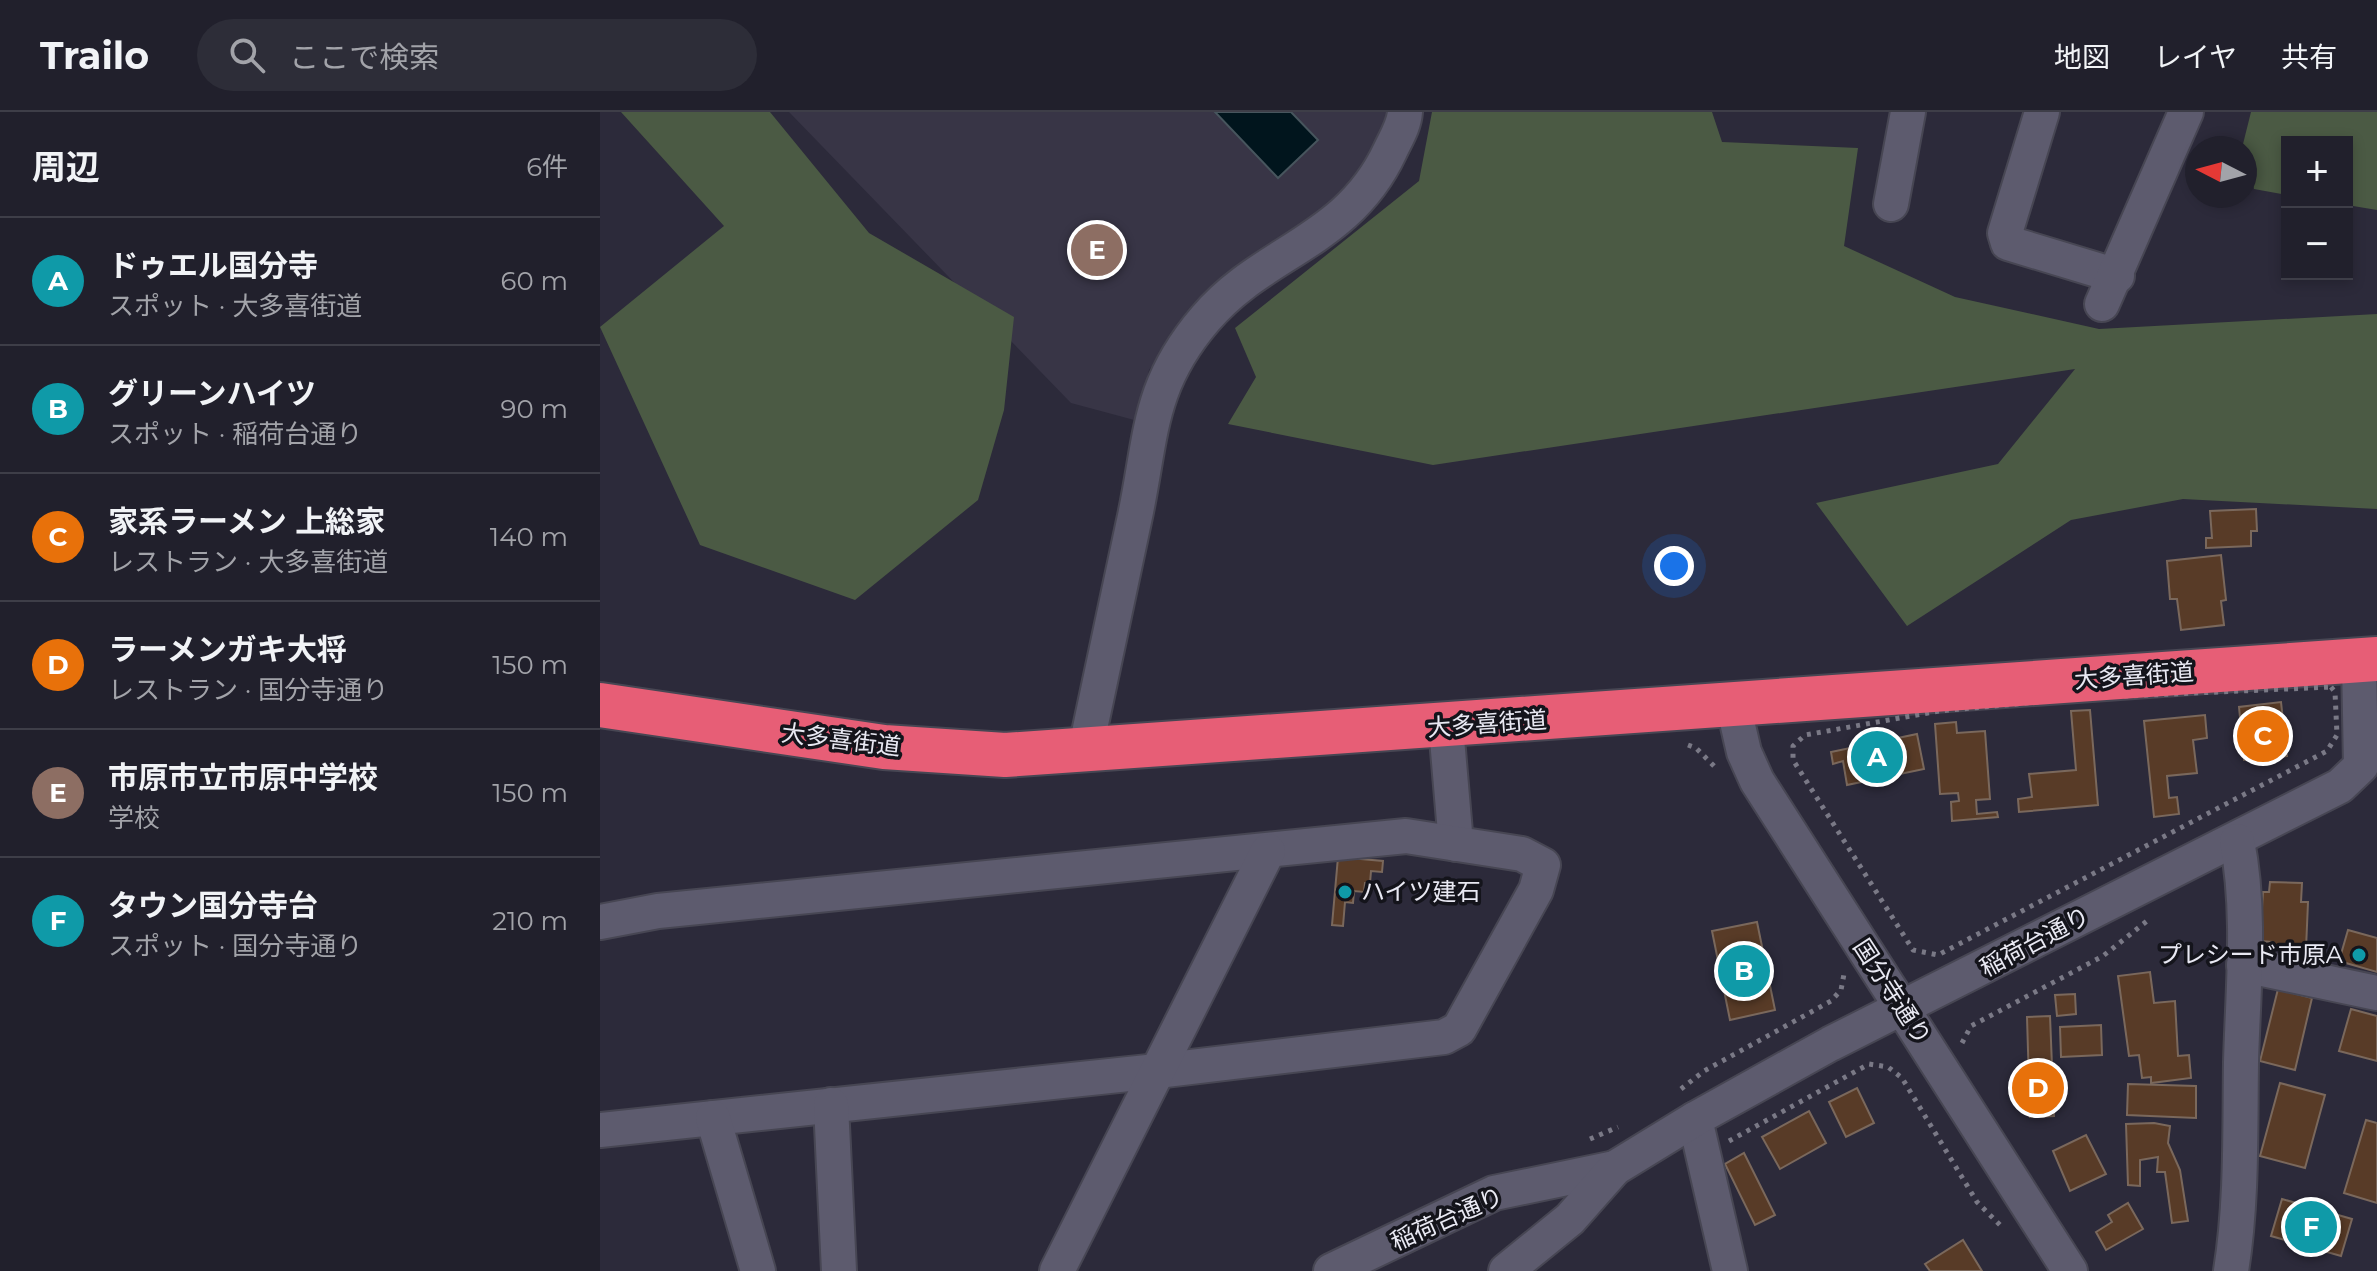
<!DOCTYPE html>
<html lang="ja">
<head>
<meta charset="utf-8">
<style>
  :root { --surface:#21202c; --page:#2d2d38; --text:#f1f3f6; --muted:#a2a3a9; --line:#3e3e48; --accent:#0b8043 }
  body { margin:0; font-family:Montserrat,"Noto Sans JP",sans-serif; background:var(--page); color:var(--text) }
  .controls { position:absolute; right:24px; top:24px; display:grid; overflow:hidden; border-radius:0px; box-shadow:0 4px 12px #0003 }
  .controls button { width:72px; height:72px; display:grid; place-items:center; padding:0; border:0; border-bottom:2px solid var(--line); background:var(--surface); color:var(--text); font:40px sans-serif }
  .compass { position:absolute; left:1585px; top:24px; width:72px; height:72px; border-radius:50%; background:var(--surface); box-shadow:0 4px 12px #0003; rotate:276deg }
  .you { position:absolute; left:1074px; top:454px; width:28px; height:28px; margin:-20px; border:6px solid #fff; border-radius:50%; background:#1a73e8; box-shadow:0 0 0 12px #1a73e833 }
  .badge { display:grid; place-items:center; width:52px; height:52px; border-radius:50%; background:var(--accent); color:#fff; font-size:26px; font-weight:700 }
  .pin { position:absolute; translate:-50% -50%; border:4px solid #fff; box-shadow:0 2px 8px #0006 }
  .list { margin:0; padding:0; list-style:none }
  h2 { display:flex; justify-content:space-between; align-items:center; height:104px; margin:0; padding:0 32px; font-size:34px }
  h2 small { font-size:26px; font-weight:400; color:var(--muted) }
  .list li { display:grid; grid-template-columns:52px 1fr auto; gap:24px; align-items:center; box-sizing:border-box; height:128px; padding:0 32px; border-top:2px solid var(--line) }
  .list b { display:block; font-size:30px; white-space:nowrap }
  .list p { margin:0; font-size:26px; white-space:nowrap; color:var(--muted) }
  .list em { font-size:26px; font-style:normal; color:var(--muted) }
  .icon { flex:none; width:44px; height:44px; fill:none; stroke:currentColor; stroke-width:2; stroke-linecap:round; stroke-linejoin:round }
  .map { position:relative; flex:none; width:1777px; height:1159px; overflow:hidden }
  header { display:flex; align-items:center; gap:48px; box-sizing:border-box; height:112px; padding:0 40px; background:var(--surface); border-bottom:2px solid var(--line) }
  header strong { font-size:38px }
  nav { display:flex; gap:44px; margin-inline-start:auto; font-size:28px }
  .search { width:560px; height:72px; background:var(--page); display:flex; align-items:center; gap:20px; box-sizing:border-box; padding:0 28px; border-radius:44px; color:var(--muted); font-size:30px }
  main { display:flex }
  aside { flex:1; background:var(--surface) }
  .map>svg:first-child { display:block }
  .education { fill:#383546 }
  .green { fill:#4b5a44 }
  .water { fill:#01151d; stroke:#47555d; stroke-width:2 }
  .building { fill:#583b27; stroke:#7a685c; stroke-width:2 }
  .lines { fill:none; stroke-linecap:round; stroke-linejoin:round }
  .minor-casing { stroke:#474653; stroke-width:38 }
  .highway-casing { stroke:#474653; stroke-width:48 }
  .path { stroke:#7a7986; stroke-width:5; stroke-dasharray:4 6; stroke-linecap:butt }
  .minor { stroke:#5d5b6e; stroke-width:34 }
  .highway { stroke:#e75e76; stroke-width:44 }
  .culture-dot { fill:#0f9aa8; stroke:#14141b; stroke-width:3 }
  .labels { text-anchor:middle; stroke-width:7; stroke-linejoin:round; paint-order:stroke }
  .street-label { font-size:24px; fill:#e9e9f3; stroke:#14141b }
  .poi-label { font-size:24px; fill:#e9e9f3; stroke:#14141b; text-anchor:start }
</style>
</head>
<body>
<header>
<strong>Trailo</strong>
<div class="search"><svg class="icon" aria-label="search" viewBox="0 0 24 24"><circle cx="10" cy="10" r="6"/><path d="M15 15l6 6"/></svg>ここで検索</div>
<nav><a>地図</a><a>レイヤ</a><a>共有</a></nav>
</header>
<main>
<aside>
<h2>周辺<small>6件</small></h2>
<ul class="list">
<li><span class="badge" style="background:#0f9aa8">A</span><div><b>ドゥエル国分寺</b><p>スポット · 大多喜街道</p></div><em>60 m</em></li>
<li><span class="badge" style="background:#0f9aa8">B</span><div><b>グリーンハイツ</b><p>スポット · 稲荷台通り</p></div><em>90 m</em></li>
<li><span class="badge" style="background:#e8710a">C</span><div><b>家系ラーメン 上総家</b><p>レストラン · 大多喜街道</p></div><em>140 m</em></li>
<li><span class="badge" style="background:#e8710a">D</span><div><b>ラーメンガキ大将</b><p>レストラン · 国分寺通り</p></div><em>150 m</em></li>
<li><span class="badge" style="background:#8d6e63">E</span><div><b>市原市立市原中学校</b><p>学校</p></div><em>150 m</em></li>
<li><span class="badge" style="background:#0f9aa8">F</span><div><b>タウン国分寺台</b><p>スポット · 国分寺通り</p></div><em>210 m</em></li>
</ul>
</aside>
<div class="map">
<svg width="1777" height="1159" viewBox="0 0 1777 1159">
  <rect width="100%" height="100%" fill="#2c2a3a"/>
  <!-- education -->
  <path class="education" d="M189,0H793L791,11L737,94L605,183L549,258L538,309L471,291Z"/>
  <!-- green -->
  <g class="green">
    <path d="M21,0H170L269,121L414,205L404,298L378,388L255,488L100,433L0,215L124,114Z"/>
    <path d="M832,0H1112L1122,30L1258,36L1244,134L1355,185L1499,217L1777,202V397L1583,387L1471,408L1307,514L1216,391L1398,352L1475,257L833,353L628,312L656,265L635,216L819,69Z"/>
    <path d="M1651,0H1777V98L1747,93V30H1687V83L1654,77L1645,36H1642Z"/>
  </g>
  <!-- water -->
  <path class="water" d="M615,0H691L718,28L678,66Z"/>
  <!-- building -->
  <g class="building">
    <path d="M1656,397L1657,419H1651V434L1606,436V426H1612L1610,399Z"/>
    <path d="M1621,443L1626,488L1621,489L1624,513L1581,518L1577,487H1570L1567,449Z"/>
    <path d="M1681,590L1687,644L1644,648L1639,595Z"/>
    <path d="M1490,598L1498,693L1419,700L1418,687L1432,685L1429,662L1476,658L1471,599Z"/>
    <path d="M1605,603L1607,626L1593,628L1597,661L1567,664L1569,686L1577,685L1579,702L1554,705L1544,609Z"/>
    <path d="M1356,610L1357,621L1385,619L1390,687L1376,688L1377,702L1397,700L1398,705L1352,709L1351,690L1359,689L1358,681L1340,682L1335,612Z"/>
    <path d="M1317,622L1324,657L1247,673L1243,649L1233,652L1231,640Z"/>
    <path d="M738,745L783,749L782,760L771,759L770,771H765L764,780L754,779L753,791L745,790L743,814L732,813Z"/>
    <path d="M1670,770L1702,771L1701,790H1708L1706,837L1672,835V830L1660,829L1663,780H1669Z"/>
    <path d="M1157,810L1175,898L1130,908L1112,819Z"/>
    <path d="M1748,818L1777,826V860L1739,849Z"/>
    <path d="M1550,860L1554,891L1575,889L1578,944L1589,943L1591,966L1551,971V965L1542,966L1539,943L1529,944L1518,864Z"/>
    <path d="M1678,877L1712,886L1695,958L1660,949Z"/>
    <path d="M1475,882L1476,902L1457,904L1455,883Z"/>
    <path d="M1751,897L1777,904V949L1739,939Z"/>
    <path d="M1450,904L1454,1004L1430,1005L1427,905Z"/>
    <path d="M1501,913L1502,943L1461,945L1460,915Z"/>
    <path d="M1680,971L1725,983L1705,1056L1660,1044Z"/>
    <path d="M1528,972L1596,974V1006L1527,1003Z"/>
    <path d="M1257,976L1274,1011L1246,1025L1229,990Z"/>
    <path d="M1209,999L1226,1031L1180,1057L1162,1025Z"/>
    <path d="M1766,1008L1777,1011V1091L1744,1081Z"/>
    <path d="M1554,1011L1570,1014L1568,1031L1580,1058L1588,1109L1572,1111L1565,1060H1557L1558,1045L1540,1048V1074L1528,1073L1526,1012Z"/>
    <path d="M1486,1023L1506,1062L1470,1079L1453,1039Z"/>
    <path d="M1144,1041L1175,1103L1155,1113L1125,1052Z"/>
    <path d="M1682,1087L1752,1107L1741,1144L1671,1124Z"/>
    <path d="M1528,1091L1543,1117L1506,1138L1496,1120L1512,1110L1508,1103Z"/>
    <path d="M1363,1128L1382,1159H1330L1325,1152Z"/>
  </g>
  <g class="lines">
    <!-- minor casing -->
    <g class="minor-casing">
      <g id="minor">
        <path d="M1442,0L1405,121L1408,131L1517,164"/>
        <path d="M1291,92L1308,0"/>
        <path d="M1502,192L1586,0"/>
        <path d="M1133,592L1144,640L1157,669L1470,1159"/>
        <path d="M846,615L856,732"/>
        <path d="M485,640C501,563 517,486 534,409C552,327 546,276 605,207C663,138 747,131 790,39C796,26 804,14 805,0"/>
        <path d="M0,810L58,799L806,724L922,742L943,753L936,778L859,917L844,925L557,959L0,1018"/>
        <path d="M1644,853L1777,881"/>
        <path d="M231,993L239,1159"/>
        <path d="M113,1006L158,1159"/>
        <path d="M1095,1007L1130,1159"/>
        <path d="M457,1159L668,739"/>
        <path d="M731,1159L894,1081L1015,1056"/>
        <path d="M906,1159L970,1107L1015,1056L1095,1007L1230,932L1740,674L1761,654L1759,549"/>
        <path d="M1631,1159C1642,1091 1640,1019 1641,950C1643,877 1651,800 1637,729"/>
      </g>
    </g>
    <!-- highway casing -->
    <g class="highway-casing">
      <path id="highway" d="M0,593L284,635L405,643L1777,547"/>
    </g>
    <!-- path -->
    <g class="path">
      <path d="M1731,575L1735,580L1737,623L1727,639L1338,843L1313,838L1193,648V634L1205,623L1339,599L1482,586Z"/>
      <path d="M1088,633L1096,636L1114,654"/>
      <path d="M1362,931L1371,914L1503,844L1547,809"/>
      <path d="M1081,977L1104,959L1231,889L1241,878L1244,862"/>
      <path d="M990,1027L1018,1015"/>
      <path d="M1129,1029L1269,952L1288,955L1302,966L1377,1090L1403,1116"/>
    </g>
    <!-- minor -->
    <use href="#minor" class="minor"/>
    <!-- highway -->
    <use href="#highway" class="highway"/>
  </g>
  <!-- markers -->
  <g class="culture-dot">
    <circle cx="745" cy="780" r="8"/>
    <circle cx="1759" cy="843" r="8"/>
  </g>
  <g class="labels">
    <!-- street labels -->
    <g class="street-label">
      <text transform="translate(1534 564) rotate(-4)" y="8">大多喜街道</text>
      <text transform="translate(887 612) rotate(-4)" y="8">大多喜街道</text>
      <text transform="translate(241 628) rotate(7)" y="8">大多喜街道</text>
      <text transform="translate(1435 830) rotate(-28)" y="8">稲荷台通り</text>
      <text transform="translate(1292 880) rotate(57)" y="8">国分寺通り</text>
      <text transform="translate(847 1107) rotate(-24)" y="8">稲荷台通り</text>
    </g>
    <!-- poi labels -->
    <g class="poi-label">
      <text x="761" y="788">ハイツ建石</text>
      <text x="1743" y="851" text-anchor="end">プレシード市原A</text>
    </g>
  </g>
</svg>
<div class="controls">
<button>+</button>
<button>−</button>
</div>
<svg class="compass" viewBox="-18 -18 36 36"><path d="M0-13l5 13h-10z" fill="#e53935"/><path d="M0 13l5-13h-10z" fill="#a2a3a9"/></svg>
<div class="you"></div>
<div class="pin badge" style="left:1277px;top:645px;background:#0f9aa8">A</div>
<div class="pin badge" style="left:1144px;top:859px;background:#0f9aa8">B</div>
<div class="pin badge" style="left:1663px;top:624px;background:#e8710a">C</div>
<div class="pin badge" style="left:1438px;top:976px;background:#e8710a">D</div>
<div class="pin badge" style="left:497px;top:138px;background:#8d6e63">E</div>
<div class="pin badge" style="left:1711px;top:1115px;background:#0f9aa8">F</div>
</div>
</main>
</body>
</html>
